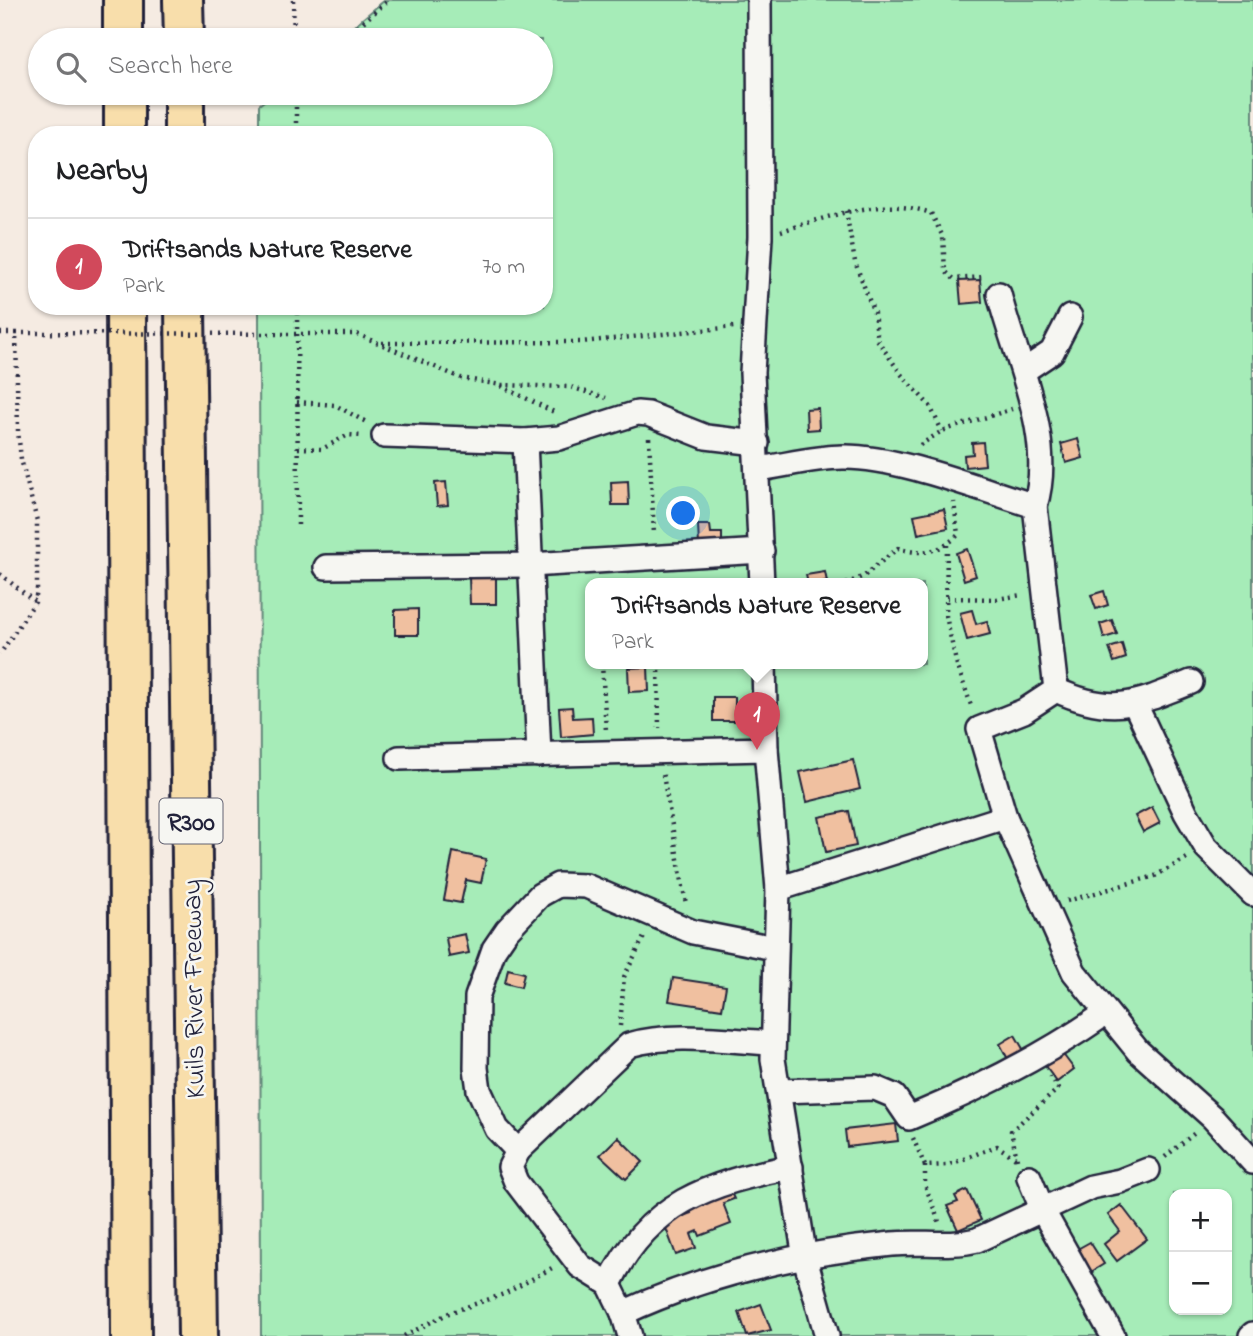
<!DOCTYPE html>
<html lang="en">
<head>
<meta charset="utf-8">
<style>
  :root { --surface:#fff; --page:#f6f6f6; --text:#202124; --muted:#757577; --line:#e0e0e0; --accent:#d1495b }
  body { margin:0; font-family:"Indie Flower",sans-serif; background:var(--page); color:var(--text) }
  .controls { position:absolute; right:21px; bottom:21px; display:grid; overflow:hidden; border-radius:14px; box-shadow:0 2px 5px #0004 }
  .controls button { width:63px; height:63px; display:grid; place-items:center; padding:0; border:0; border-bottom:2px solid var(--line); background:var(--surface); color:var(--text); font:35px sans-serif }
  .you { position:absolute; left:684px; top:514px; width:24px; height:24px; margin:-18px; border:5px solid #fff; border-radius:50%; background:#1a73e8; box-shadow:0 0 0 10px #1a73e833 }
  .badge { display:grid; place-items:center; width:46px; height:46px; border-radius:50%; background:var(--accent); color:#fff; font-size:23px; font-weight:700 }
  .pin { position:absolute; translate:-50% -58px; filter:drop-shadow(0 2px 4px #0008) }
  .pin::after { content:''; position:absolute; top:37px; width:24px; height:21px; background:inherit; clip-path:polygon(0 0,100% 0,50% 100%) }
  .popup { position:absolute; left:585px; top:578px; width:343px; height:91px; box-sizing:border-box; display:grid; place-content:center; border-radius:14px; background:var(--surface); filter:drop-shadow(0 2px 5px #0005); font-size:23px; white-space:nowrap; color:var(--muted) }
  .popup b { font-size:26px; color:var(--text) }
  .popup::after { content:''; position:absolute; left:50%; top:100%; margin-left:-14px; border:14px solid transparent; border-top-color:var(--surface) }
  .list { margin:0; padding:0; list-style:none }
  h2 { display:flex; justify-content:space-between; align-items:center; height:91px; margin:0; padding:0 28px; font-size:30px }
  h2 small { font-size:23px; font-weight:400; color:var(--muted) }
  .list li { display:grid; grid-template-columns:46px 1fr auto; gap:21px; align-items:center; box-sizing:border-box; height:98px; padding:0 28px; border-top:2px solid var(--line) }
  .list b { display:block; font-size:26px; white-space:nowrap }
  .list p { margin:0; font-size:23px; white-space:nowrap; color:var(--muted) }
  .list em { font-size:23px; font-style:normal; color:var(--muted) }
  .icon { flex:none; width:38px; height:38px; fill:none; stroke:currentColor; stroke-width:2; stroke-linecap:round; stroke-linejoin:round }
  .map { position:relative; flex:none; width:1253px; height:1336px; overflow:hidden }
  .search { position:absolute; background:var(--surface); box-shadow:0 2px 5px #0004; left:28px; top:28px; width:525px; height:77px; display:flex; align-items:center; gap:18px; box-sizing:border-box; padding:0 24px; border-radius:38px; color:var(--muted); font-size:26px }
  .panel { position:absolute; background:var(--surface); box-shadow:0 2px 5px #0004; left:28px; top:126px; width:525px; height:189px; border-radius:28px }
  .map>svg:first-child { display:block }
  .green { fill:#a6ecb8; stroke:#64877a; stroke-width:2; fill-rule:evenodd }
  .building { fill:#f0c0a0; stroke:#22223b; stroke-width:2 }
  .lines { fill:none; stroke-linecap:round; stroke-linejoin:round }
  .street-casing { stroke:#22223b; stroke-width:28 }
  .highway-casing { stroke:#22223b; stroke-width:44 }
  .path { stroke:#22223b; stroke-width:4.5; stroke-dasharray:2 5; stroke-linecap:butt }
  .street { stroke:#f6f6f2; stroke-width:23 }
  .highway { stroke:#f8deab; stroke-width:38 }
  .path-bridge { stroke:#22223b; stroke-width:4.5; stroke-dasharray:2 5; stroke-linecap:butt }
  .labels { text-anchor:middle; stroke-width:5; stroke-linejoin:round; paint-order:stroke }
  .shield { fill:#f6f6f2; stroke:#626272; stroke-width:2 }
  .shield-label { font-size:26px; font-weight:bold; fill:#22223b }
  .street-label { font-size:28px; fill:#22223b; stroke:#f6f6f2 }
</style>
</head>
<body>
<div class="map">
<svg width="1253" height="1336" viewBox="0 0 1253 1336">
  <rect width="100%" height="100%" fill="#f5ebe2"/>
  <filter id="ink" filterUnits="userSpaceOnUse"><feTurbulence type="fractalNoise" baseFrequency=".0143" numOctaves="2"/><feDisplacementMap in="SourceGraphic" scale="14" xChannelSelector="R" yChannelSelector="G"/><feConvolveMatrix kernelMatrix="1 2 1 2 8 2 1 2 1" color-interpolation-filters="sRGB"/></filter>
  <g filter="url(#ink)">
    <!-- green -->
    <path class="green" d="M385,0H1253V1336H261L259,306H544V135H259V105L274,93H541V40H337ZM591,584H923V664H591ZM1174,1194H1227V1310H1174Z"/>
    <!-- building -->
    <g class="building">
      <path d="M980,280L982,302L961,304L959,281Z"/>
      <path d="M818,408L819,429L807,430L806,409Z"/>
      <path d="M1078,439L1083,458L1066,463L1061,444Z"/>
      <path d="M983,442L985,465L965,467L964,455L973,454L972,443Z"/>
      <path d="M628,481L629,505H612L611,482Z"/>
      <path d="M446,482L448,505L437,506L435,483Z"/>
      <path d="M944,509L948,528L918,534L914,515Z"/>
      <path d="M698,525H710L711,533H722V545L699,546Z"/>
      <path d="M967,549L976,576L964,580L956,553Z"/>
      <path d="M825,572L827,582L808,584L806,575Z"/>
      <path d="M496,576V604H470L469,577Z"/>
      <path d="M1104,591L1108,605L1096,609L1091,595Z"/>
      <path d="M418,609V635H395V610Z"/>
      <path d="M972,610L976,624L987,621L990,634L967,640L960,613Z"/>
      <path d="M1112,620L1117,634L1104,638L1100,624Z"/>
      <path d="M1122,644L1126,658L1114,662L1109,648Z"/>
      <path d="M648,667L649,691L629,692L628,668Z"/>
      <rect x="713" y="697" width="22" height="24"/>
      <path d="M572,707L573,718L592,717L593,734L561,737L559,708Z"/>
      <path d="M853,760L860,789L807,802L800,772Z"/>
      <path d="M1152,807L1160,823L1143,832L1135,816Z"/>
      <path d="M849,811L856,846L826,852L819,817Z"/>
      <path d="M453,852L486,859L481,883L466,880L461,903L444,900Z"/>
      <path d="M465,934L469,953L449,957L446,938Z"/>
      <path d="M508,969L524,973L521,987L505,983Z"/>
      <path d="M673,978L726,986L722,1009L669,1001Z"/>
      <path d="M1015,1035L1026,1054L1010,1063L1000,1044Z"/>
      <path d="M1062,1053L1074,1069L1057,1082L1045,1066Z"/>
      <path d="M896,1124L898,1141L847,1147L845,1130Z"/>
      <path d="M618,1137L643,1162L626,1179L600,1155Z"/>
      <path d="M729,1188L734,1199L723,1203L731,1224L700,1236L698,1231L691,1234L696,1248L676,1255L664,1223L691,1213L690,1209L710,1201L708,1196Z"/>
      <path d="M967,1190L981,1220L958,1230L947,1206L958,1202L955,1196Z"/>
      <path d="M1121,1205L1147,1239L1117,1261L1104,1244L1120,1231L1108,1215Z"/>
      <path d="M1090,1242L1104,1264L1086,1275L1072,1252Z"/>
      <path d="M761,1304L771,1330L747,1336L739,1312Z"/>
    </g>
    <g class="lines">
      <!-- street casing -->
      <g class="street-casing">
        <g id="street">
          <path d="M759,0L760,237L752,373L762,584"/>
          <path d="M999,294C1015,359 1056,438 1035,506L1056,690L1024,711L979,729L1005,817L1074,972L1138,1051L1213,1118L1253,1162"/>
          <path d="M1025,370L1052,352L1070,317"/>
          <path d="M384,436L525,441L559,438L637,413L648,414L706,437L757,443"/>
          <path d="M525,441L539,755"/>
          <path d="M759,469C786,465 816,457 843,457C897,456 982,490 1035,506"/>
          <path d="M326,567L530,565L762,551"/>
          <path d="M764,664L766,749L778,889L773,1059L805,1258L827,1336"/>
          <path d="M1056,690C1113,716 1137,704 1191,682"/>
          <path d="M1135,704L1186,813L1206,847L1253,894"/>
          <path d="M399,758L766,749"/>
          <path d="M778,889L1005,817"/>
          <path d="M773,1043C726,1041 674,1032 629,1045L518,1151L497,1129L479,1090L476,1068L477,997L494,949L507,930L540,895L558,885L586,886L693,932L774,948"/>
          <path d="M779,1091L875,1088L894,1096L909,1118C979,1089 1043,1057 1106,1013"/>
          <path d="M518,1151L510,1167L516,1182L580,1266L609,1284L623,1313L630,1336"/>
          <path d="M1029,1177L1043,1211L1113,1336"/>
          <path d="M609,1284C648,1203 708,1183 791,1167"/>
          <path d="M623,1313C707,1274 800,1253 892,1244C921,1241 949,1247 977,1240L1091,1187L1120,1181L1148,1170"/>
          <path d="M1251,1336L1253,1334"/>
        </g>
      </g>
      <!-- highway casing -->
      <g class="highway-casing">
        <g id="highway">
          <path d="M123,0V40"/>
          <path d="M183,0L184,40"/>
          <path d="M124,93V135"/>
          <path d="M184,93V135"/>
          <path d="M126,306L131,1336"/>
          <path d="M185,306L198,1336"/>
        </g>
      </g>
      <!-- path -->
      <g class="path">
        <path d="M293,0L294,40"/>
        <path d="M342,40L389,0"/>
        <path d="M296,93V135"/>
        <path d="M846,211L855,262L874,313L878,341L901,374L930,406L942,431"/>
        <path d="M781,231C829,217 881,196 931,213L943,237L945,271L954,279L984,277"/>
        <path d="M297,306L298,528"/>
        <path d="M0,333H16L18,431L21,459L37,521V590L35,602L0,654"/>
        <path d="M287,334H357L461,378L501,385L570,387L606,398"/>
        <path d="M382,343L581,342L734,327"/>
        <path d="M501,386L556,413"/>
        <path d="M297,402L335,405L366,422"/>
        <path d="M649,438L654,534"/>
        <path d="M920,445L942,431L1012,409"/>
        <path d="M298,448L322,449L348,435L362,436"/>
        <path d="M947,545L946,616L956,662L972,708"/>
        <path d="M0,574L34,601"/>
        <path d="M846,584L864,576L898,548C921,556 940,552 958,535L954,502"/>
        <path d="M947,598L997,599L1022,595"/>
        <path d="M602,664L606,731"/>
        <path d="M658,664L659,728"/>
        <path d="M663,775L686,904"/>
        <path d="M1067,901L1155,876L1187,858"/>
        <path d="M620,1026L624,977L645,935"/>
        <path d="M913,1138L925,1166L948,1165L997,1146L1017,1159"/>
        <path d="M1165,1157L1196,1132"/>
        <path d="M1017,1159L1011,1131L1058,1089L1050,1076"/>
        <path d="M925,1166V1185L939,1222"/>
        <path d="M404,1336L449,1313L504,1294L552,1268"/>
      </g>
      <!-- street -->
      <use href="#street" class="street"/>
      <!-- highway -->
      <use href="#highway" class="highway"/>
      <!-- path-bridge -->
      <path class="path-bridge" d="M16,333L287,334"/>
    </g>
  </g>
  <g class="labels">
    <!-- shield labels -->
    <rect class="shield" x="159.5" y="798.5" width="63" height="45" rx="5"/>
    <g class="shield-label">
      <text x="191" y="830">R300</text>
    </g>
    <!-- street labels -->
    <g class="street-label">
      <text transform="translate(192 989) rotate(-91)" y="10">Kuils River Freeway</text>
    </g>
  </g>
</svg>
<div class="controls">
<button>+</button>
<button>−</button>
</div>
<div class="you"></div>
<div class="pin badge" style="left:757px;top:750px">1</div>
<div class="popup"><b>Driftsands Nature Reserve</b>Park</div>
<div class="search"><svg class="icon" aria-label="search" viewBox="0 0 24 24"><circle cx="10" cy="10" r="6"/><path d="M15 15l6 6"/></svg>Search here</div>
<section class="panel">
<h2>Nearby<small></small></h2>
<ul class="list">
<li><span class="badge">1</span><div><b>Driftsands Nature Reserve</b><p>Park</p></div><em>70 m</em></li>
</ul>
</section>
</div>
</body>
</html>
